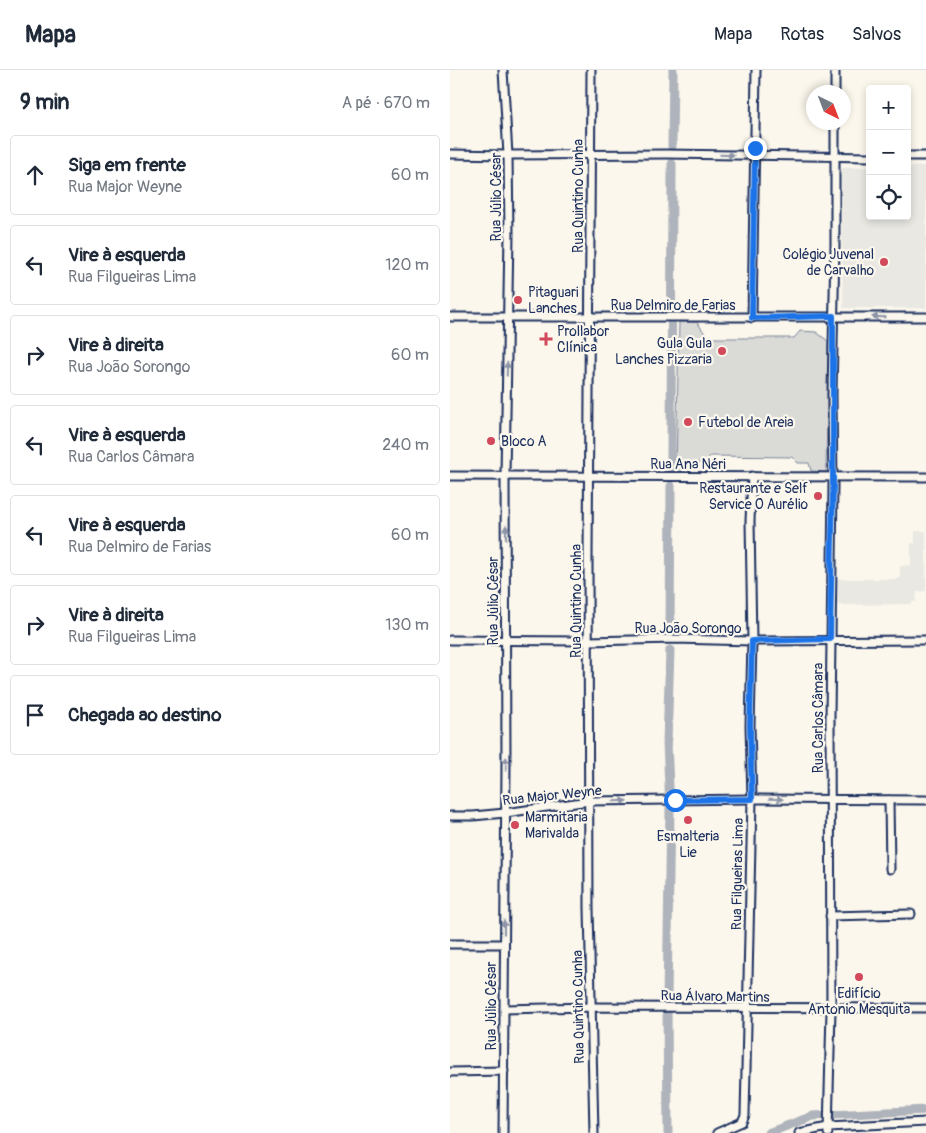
<!DOCTYPE html>
<html lang="pt">
<head>
<meta charset="utf-8">
<style>
  :root { --surface:#fff; --page:#f6f6f7; --text:#1f2937; --muted:#747a83; --line:#e0e1e3 }
  body { margin:0; font-family:Pangolin,sans-serif; background:var(--page); color:var(--text) }
  .controls { position:absolute; right:15px; top:15px; display:grid; overflow:hidden; border-radius:5px; box-shadow:0 2px 8px #0003 }
  .controls button { width:45px; height:45px; display:grid; place-items:center; padding:0; border:0; border-bottom:1px solid var(--line); background:var(--surface); color:var(--text); font:25px sans-serif }
  .compass { position:absolute; left:356px; top:15px; width:45px; height:45px; border-radius:50%; background:var(--surface); box-shadow:0 2px 8px #0003; rotate:138deg }
  .stop { position:absolute; width:15px; height:15px; margin:-11px; border:4px solid #1a73e8; border-radius:50%; background:#fff }
  .stop.end { background:#1a73e8; border-color:#fff; box-shadow:0 1px 5px #0008 }
  .list { margin:0; padding:0; list-style:none }
  h2 { display:flex; justify-content:space-between; align-items:center; height:65px; margin:0; padding:0 20px; font-size:21px }
  h2 small { font-size:16px; font-weight:400; color:var(--muted) }
  .list li { display:grid; grid-template-columns:32px 1fr auto; gap:15px; align-items:center; box-sizing:border-box; height:80px; margin:0 10px 10px; padding:0 10px; border:1px solid var(--line); border-radius:5px }
  .list b { display:block; font-size:19px; white-space:nowrap }
  .list p { margin:0; font-size:16px; white-space:nowrap; color:var(--muted) }
  .list em { font-size:16px; font-style:normal; color:var(--muted) }
  .icon { flex:none; width:28px; height:28px; fill:none; stroke:currentColor; stroke-width:2; stroke-linecap:round; stroke-linejoin:round }
  .map { position:relative; flex:none; width:476px; height:1063px; overflow:hidden }
  header { display:flex; align-items:center; gap:30px; box-sizing:border-box; height:70px; padding:0 25px; background:var(--surface); border-bottom:1px solid var(--line) }
  header strong { font-size:24px }
  nav { display:flex; gap:28px; margin-inline-start:auto; font-size:18px }
  main { display:flex }
  aside { flex:1; background:var(--surface) }
  .map>svg:first-child { display:block }
  .built { fill:#eae8e2 }
  .green { fill:#dadad7; stroke:#7a849a }
  .lines { fill:none; stroke-linecap:round; stroke-linejoin:round }
  .canal { stroke:#afb3bb; stroke-width:9 }
  .street-casing { stroke:#1b2f5e; stroke-width:11 }
  .street { stroke:#fbf7ec; stroke-width:7 }
  .oneway { fill:#8b93a5 }
  .route { stroke:#1a73e8; stroke-width:6 }
  .poi-dot { fill:#d1495b; stroke:#fbf7ec; stroke-width:2 }
  .labels { text-anchor:middle; stroke-width:4.5; stroke-linejoin:round; paint-order:stroke }
  .street-label { font-size:14px; fill:#1b2f5e; stroke:#fbf7ec }
  .poi-label { font-size:14px; fill:#1b2f5e; stroke:#fbf7ec; text-anchor:start }
</style>
</head>
<body>
<header>
<strong>Mapa</strong>
<nav><a>Mapa</a><a>Rotas</a><a>Salvos</a></nav>
</header>
<main>
<aside>
<h2>9 min<small>A pé · 670 m</small></h2>
<ul class="list">
<li><svg class="icon" aria-label="ahead" viewBox="0 0 24 24"><path d="M12 20V5M6 11l6-6 6 6"/></svg><div><b>Siga em frente</b><p>Rua Major Weyne</p></div><em>60 m</em></li>
<li><svg class="icon" aria-label="left" viewBox="0 0 24 24"><path d="M17 20v-9H6M10 6l-5 5 5 5"/></svg><div><b>Vire à esquerda</b><p>Rua Filgueiras Lima</p></div><em>120 m</em></li>
<li><svg class="icon" aria-label="right" viewBox="0 0 24 24"><path d="M7 20v-9h11M14 6l5 5-5 5"/></svg><div><b>Vire à direita</b><p>Rua João Sorongo</p></div><em>60 m</em></li>
<li><svg class="icon" aria-label="left" viewBox="0 0 24 24"><path d="M17 20v-9H6M10 6l-5 5 5 5"/></svg><div><b>Vire à esquerda</b><p>Rua Carlos Câmara</p></div><em>240 m</em></li>
<li><svg class="icon" aria-label="left" viewBox="0 0 24 24"><path d="M17 20v-9H6M10 6l-5 5 5 5"/></svg><div><b>Vire à esquerda</b><p>Rua Delmiro de Farias</p></div><em>60 m</em></li>
<li><svg class="icon" aria-label="right" viewBox="0 0 24 24"><path d="M7 20v-9h11M14 6l5 5-5 5"/></svg><div><b>Vire à direita</b><p>Rua Filgueiras Lima</p></div><em>130 m</em></li>
<li><svg class="icon" aria-label="arrive" viewBox="0 0 24 24"><path d="M6 21V4h12l-3 4 3 4H6"/></svg><div><b>Chegada ao destino</b></div></li>
</ul>
</aside>
<div class="map">
<svg width="476" height="1063" viewBox="0 0 476 1063">
  <rect width="100%" height="100%" fill="#fbf7ec"/>
  <filter id="ink" filterUnits="userSpaceOnUse"><feTurbulence type="fractalNoise" baseFrequency=".02" numOctaves="2"/><feDisplacementMap in="SourceGraphic" scale="10" xChannelSelector="R" yChannelSelector="G"/><feConvolveMatrix kernelMatrix="1 2 1 2 8 2 1 2 1" color-interpolation-filters="sRGB"/></filter>
  <g filter="url(#ink)">
    <!-- built -->
    <g class="built">
      <path d="M476,96V238H393L391,98L420,97V146H457V97Z"/>
      <path d="M465,461H476V521L467,522L466,532H462V534L387,535V509H450V496L461,495V473H465Z"/>
    </g>
    <!-- green -->
    <path class="green" d="M229,252H247L258,268H344L350,261L366,262L378,271L376,402L361,401L359,393H348L342,387L260,386L255,393H235L233,401L226,402Z"/>
    <g class="lines">
      <!-- canal -->
      <g class="canal">
        <path d="M222,76L223,0"/>
        <path d="M221,398L222,94"/>
        <path d="M220,562L221,416"/>
        <path d="M218,1063L217,931L220,738L217,673L220,580"/>
        <path d="M318,1063L363,1046L476,1040"/>
      </g>
      <!-- street casing -->
      <g class="street-casing">
        <g id="street">
          <path d="M141,0L138,489L139,838L144,1063"/>
          <path d="M385,0V22"/>
          <path d="M0,84L58,85L216,84L420,87"/>
          <path d="M457,86H476"/>
          <path d="M0,247H476"/>
          <path d="M302,248L306,0"/>
          <path d="M0,406L476,407"/>
          <path d="M0,570L138,571L225,569L302,571L476,570"/>
          <path d="M439,730L440,799"/>
          <path d="M0,746H23L55,743L139,731L302,729L476,730"/>
          <path d="M380,846L461,844"/>
          <path d="M0,874H54"/>
          <path d="M54,939L140,937L476,938"/>
          <path d="M0,1002L54,1001"/>
          <path d="M53,1063L56,694L55,406L59,164L58,85L53,0"/>
          <path d="M267,1063L292,1052L295,1045L302,729L300,656L302,571L300,451L302,406"/>
          <path d="M349,1063L378,1057L476,1052"/>
          <path d="M378,1063L381,939L380,648L383,415L382,325L385,176V52"/>
        </g>
      </g>
      <!-- street -->
      <use href="#street" class="street"/>
    </g>
    <!-- one-way arrows -->
    <defs><path id="oneway-solid" d="M-6-.8H1V-3.2L6.5 0L1 3.2V.8H-6Z" transform="scale(1.25)"/></defs>
    <g class="oneway">
      <use href="#oneway-solid" transform="translate(277 85) rotate(1)"/>
      <use href="#oneway-solid" transform="translate(429 247) rotate(-179)"/>
      <use href="#oneway-solid" transform="translate(57 299) rotate(-88)"/>
      <use href="#oneway-solid" transform="translate(56 462) rotate(-90)"/>
      <use href="#oneway-solid" transform="translate(56 694) rotate(-89)"/>
      <use href="#oneway-solid" transform="translate(326 729) rotate(1)"/>
      <use href="#oneway-solid" transform="translate(170 731) rotate(-1)"/>
      <use href="#oneway-solid" transform="translate(54 857) rotate(-90)"/>
    </g>
  </g>
  <g class="lines" filter="url(#ink)">
    <!-- route -->
    <path class="route" d="M225,730L302,729L300,656L302,571L380,569L383,415V246L302,248L305,78"/>
  </g>
  <!-- markers -->
  <g class="poi-dot">
    <circle cx="434" cy="192" r="5"/>
    <circle cx="68" cy="230" r="5"/>
    <path d="M93.5 261.5h5v5h5v5h-5v5h-5v-5h-5v-5h5z"/>
    <circle cx="272" cy="281" r="5"/>
    <circle cx="238" cy="352" r="5"/>
    <circle cx="41" cy="371" r="5"/>
    <circle cx="368" cy="426" r="5"/>
    <circle cx="238" cy="750" r="5"/>
    <circle cx="65" cy="755" r="5"/>
    <circle cx="409" cy="907" r="5"/>
  </g>
  <g class="labels">
    <!-- street labels -->
    <g class="street-label">
      <text transform="translate(128 126) rotate(-90)" y="5">Rua Quintino Cunha</text>
      <text transform="translate(46 127) rotate(-90)" y="5">Rua Júlio César</text>
      <text x="223" y="240">Rua Delmiro de Farias</text>
      <text x="238" y="399">Rua Ana Néri</text>
      <text transform="translate(43 531) rotate(-90)" y="5">Rua Júlio César</text>
      <text transform="translate(126 531) rotate(-90)" y="5">Rua Quintino Cunha</text>
      <text x="238" y="563">Rua João Sorongo</text>
      <text transform="translate(368 648) rotate(-90)" y="5">Rua Carlos Câmara</text>
      <text transform="translate(102 725) rotate(-6)" y="5">Rua Major Weyne</text>
      <text transform="translate(287 804) rotate(-89)" y="5">Rua Filgueiras Lima</text>
      <text transform="translate(265 926) rotate(1)" y="5">Rua Álvaro Martins</text>
      <text transform="translate(41 936) rotate(-90)" y="5">Rua Júlio César</text>
      <text transform="translate(128 937) rotate(-91)" y="5">Rua Quintino Cunha</text>
    </g>
    <!-- poi labels -->
    <g class="poi-label">
      <text x="424" y="189" text-anchor="end">Colégio Juvenal<tspan x="424" dy="16">de Carvalho</tspan></text>
      <text x="78" y="227">Pitaguari<tspan x="78" dy="16">Lanches</tspan></text>
      <text x="107" y="266">Prollabor<tspan x="107" dy="16">Clínica</tspan></text>
      <text x="262" y="278" text-anchor="end">Gula Gula<tspan x="262" dy="16">Lanches Pizzaria</tspan></text>
      <text x="248" y="357">Futebol de Areia</text>
      <text x="51" y="376">Bloco A</text>
      <text x="358" y="423" text-anchor="end">Restaurante e Self<tspan x="358" dy="16">Service O Aurélio</tspan></text>
      <text x="75" y="752">Marmitaria<tspan x="75" dy="16">Marivalda</tspan></text>
      <text x="238" y="771" text-anchor="middle">Esmalteria<tspan x="238" dy="16">Lie</tspan></text>
      <text x="409" y="928" text-anchor="middle">Edifício<tspan x="409" dy="16">Antonio Mesquita</tspan></text>
    </g>
  </g>
</svg>
<div class="controls">
<button>+</button>
<button>−</button>
<button><svg class="icon" aria-label="locate" viewBox="0 0 24 24"><circle cx="12" cy="12" r="6"/><path d="M12 2v4M12 18v4M2 12h4M18 12h4"/></svg></button>
</div>
<svg class="compass" viewBox="-18 -18 36 36"><path d="M0-13l5 13h-10z" fill="#e53935"/><path d="M0 13l5-13h-10z" fill="#747a83"/></svg>
<div class="stop" style="left:225px;top:730px"></div>
<div class="stop end" style="left:305px;top:78px"></div>
</div>
</main>
</body>
</html>
